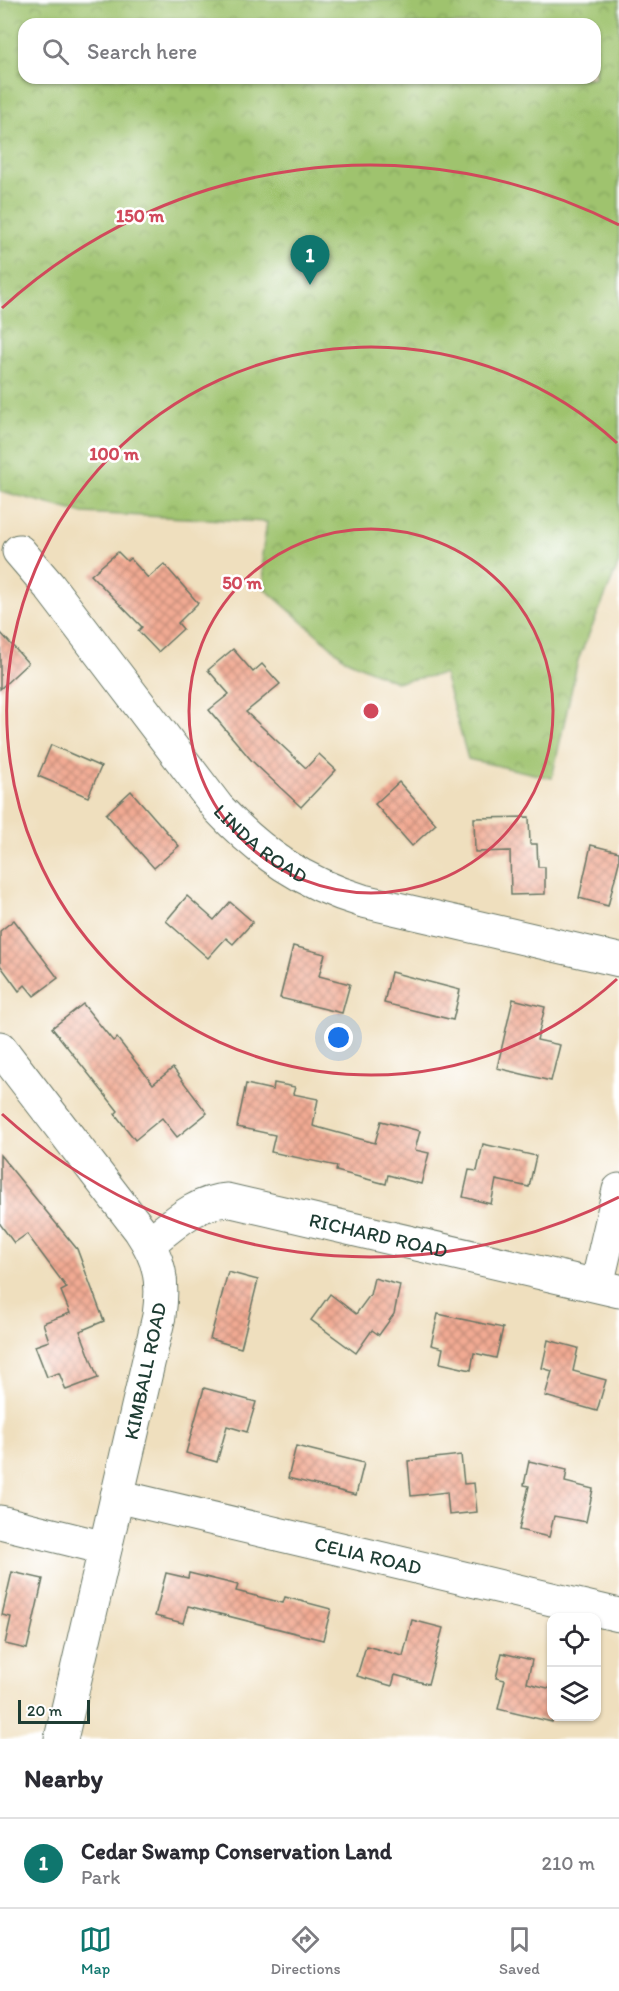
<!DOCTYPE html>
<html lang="en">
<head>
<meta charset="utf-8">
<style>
  :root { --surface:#fff; --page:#f2f2f3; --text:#2b2b33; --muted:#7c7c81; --line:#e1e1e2; --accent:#0f766e }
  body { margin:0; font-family:Itim,sans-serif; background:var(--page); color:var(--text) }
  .controls { position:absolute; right:18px; bottom:18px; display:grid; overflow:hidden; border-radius:12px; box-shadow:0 2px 4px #0004 }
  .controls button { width:54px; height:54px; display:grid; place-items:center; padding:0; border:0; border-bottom:2px solid var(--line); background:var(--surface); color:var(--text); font:30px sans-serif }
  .scale { position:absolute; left:18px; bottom:15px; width:72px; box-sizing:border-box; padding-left:6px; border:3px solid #1f3d34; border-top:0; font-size:16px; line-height:21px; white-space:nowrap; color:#1f3d34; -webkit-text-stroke:4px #fff; paint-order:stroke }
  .you { position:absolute; left:339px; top:1038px; width:21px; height:21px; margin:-15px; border:4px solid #fff; border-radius:50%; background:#1a73e8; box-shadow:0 0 0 9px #1a73e833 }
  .badge { display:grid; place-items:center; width:39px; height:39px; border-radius:50%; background:var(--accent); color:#fff; font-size:20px; font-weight:700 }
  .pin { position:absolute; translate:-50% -50px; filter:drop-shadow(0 2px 3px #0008) }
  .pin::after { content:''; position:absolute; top:32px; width:21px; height:18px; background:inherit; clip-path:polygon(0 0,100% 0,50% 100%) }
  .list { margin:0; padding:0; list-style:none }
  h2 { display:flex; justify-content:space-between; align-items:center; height:78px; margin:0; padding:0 24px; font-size:26px }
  h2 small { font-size:20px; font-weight:400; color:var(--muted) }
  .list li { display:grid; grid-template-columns:39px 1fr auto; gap:18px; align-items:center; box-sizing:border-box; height:90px; padding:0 24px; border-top:2px solid var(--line) }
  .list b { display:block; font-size:22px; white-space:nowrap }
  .list p { margin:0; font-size:20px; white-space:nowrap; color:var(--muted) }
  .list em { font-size:20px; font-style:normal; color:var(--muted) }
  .icon { flex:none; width:33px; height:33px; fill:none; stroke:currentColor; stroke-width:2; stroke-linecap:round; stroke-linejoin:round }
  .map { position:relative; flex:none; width:619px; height:1739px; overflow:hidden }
  .search { position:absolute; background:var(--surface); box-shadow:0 2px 4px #0004; left:18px; right:18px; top:18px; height:66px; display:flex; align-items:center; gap:15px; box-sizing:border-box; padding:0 21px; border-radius:18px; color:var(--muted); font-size:22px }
  .sheet { height:168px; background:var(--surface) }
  nav { display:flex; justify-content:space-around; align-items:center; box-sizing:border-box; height:84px; border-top:2px solid var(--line); background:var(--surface); font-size:16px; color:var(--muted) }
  nav a { display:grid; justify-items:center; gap:3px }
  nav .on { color:var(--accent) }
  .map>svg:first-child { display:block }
  .park { fill:url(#park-crowns); stroke:#5f8051; stroke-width:1.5; fill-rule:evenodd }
  .building { fill:url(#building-cross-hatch) }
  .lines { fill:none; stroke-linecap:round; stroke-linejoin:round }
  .minor-casing { stroke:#687664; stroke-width:35 }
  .minor { stroke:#fff; stroke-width:33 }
  .ring { fill:none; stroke:#d1495b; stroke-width:3 }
  .labels { text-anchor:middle; stroke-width:5; stroke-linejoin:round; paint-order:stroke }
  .street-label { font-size:20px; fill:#1f3d34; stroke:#fff }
  .centre { fill:#d1495b; stroke:#fff; stroke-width:3 }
  .ring-label { font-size:18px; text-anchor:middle; font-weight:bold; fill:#d1495b; stroke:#fff; stroke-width:5; stroke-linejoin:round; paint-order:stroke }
</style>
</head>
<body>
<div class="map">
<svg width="619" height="1739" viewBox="0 0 619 1739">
  <defs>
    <pattern id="park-crowns" width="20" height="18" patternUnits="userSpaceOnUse" patternTransform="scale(1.5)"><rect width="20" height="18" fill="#9fc36e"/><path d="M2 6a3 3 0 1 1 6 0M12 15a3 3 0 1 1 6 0" fill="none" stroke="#81a05b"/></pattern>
    <pattern id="building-cross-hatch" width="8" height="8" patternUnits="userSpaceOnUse" patternTransform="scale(1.5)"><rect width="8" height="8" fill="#f2aa93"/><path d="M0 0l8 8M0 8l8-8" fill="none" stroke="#c38c79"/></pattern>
  </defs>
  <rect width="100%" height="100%" fill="#fff"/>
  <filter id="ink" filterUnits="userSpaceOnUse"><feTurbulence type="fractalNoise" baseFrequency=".0167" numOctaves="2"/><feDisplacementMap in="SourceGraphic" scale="12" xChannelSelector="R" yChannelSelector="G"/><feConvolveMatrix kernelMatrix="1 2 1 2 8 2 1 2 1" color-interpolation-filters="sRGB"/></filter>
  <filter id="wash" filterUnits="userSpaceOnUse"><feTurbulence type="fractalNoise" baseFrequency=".008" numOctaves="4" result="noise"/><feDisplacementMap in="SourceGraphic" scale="24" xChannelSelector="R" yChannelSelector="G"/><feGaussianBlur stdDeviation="1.35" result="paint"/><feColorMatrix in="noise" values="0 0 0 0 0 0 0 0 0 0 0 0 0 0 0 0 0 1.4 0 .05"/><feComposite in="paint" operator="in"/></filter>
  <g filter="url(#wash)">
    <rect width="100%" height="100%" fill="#efdfbe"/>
    <!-- park -->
    <path class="park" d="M0,0H619V563L578,660L552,778L468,759L444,674L396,682L345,659L265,589L262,555L267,522L83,513L0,491ZM24,24H595V78H24Z"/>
    <g id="blocks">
      <!-- building -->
      <g class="building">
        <path d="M118,552L127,561L130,558L148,578L164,564L198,603L178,623L183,629L158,652L138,631L142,627L91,575Z"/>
        <path d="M0,632L28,663L0,689Z"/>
        <path d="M233,649L253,672L262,664L280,684L246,712L306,768L319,754L336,770L301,807L252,761L209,710L229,694L208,670Z"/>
        <path d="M51,745L101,767L88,797L38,776Z"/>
        <path d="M399,782L436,824L412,846L375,804Z"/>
        <path d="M131,791L179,846L154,868L106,814Z"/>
        <path d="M529,817L530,844H537L538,867H545V894L511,895L510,851L475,852L474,818Z"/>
        <path d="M591,845L619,852V862L608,906L579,898Z"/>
        <path d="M187,896L214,920L230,902L253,922L233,944L226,938L208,958L166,921Z"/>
        <path d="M14,920L58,978L34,996L25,985L19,991L0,965V931Z"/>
        <path d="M293,946L325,954L319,976L350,984L342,1013L280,998Z"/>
        <path d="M391,972L460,990L453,1020L384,1003Z"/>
        <path d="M513,999L545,1007L537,1040L560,1045L551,1081L497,1068Z"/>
        <path d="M83,1004L113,1041L117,1038L153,1084L173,1068L207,1113L177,1137L162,1118L135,1140L115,1114L118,1111L52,1028Z"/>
        <path d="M274,1083L295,1087L293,1094L318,1099L313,1126L375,1143L381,1121L420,1131L415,1150L429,1153L421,1184L388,1175L386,1184L336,1171L337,1166L271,1152L275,1135L237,1127L246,1084L273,1090Z"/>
        <path d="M483,1144L536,1156L529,1187L496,1180L491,1204L463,1197L469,1170L477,1171Z"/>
        <path d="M0,1155L77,1249L104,1321L80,1331L98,1378L66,1390L59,1373L47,1377L35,1346L49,1341L43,1323L70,1313L61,1291L67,1288L27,1234L14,1243L0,1224Z"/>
        <path d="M228,1272L258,1280L241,1348L210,1339Z"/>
        <path d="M374,1278L400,1285L394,1314L379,1335L372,1330L356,1353L311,1320L330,1294L356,1314L370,1295Z"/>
        <path d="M438,1314L503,1328L496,1358L474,1353L471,1370L440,1363L443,1348L431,1345Z"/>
        <path d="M548,1340L578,1348L573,1371L606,1380L597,1411L545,1396L552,1371L542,1368Z"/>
        <path d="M204,1388L256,1402L247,1432L227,1426L217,1462L186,1453Z"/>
        <path d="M296,1446L364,1463L356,1495L288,1478Z"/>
        <path d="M461,1455L464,1484L474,1483L477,1512L449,1515L447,1492L411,1496L408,1461Z"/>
        <path d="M529,1461L567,1470L565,1482L593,1489L586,1522L554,1516L549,1537L519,1530L529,1486L524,1485Z"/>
        <path d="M12,1572L43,1579L27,1649L5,1644L11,1617L2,1615Z"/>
        <path d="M166,1573L188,1578L189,1573L238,1585L236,1591L283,1603L285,1597L331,1609L323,1640L188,1606L183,1623L155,1616Z"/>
        <path d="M412,1620L443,1628L428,1684L395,1675L392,1686L357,1676L366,1646L403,1656Z"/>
        <path d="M502,1653L532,1660L527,1683L552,1689V1722L498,1709L505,1680L496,1678Z"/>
      </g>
    </g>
  </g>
  <g filter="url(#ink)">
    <use href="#blocks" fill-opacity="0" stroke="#687664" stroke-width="1.5"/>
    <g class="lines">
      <!-- minor casing -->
      <g class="minor-casing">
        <g id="minor">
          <path id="s1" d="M19,551L49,586L218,808C261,854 303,883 363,901L619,960"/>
          <path d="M0,1048L140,1230C160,1260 164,1280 159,1316L61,1739"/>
          <path id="s2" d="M149,1243C173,1225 195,1202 227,1200L619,1291"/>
          <path d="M597,1285L619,1190"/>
          <path id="s3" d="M117,1496L619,1615"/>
          <path d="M0,1522L105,1548"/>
        </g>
      </g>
      <!-- minor -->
      <use href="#minor" class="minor"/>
    </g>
  </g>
  <!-- distance rings -->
  <g class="ring">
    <circle cx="371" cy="711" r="182"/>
    <path d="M617 979A364 364 0 1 1 617 443"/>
    <path d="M619 1197A546 546 0 0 1 2 1114M2 308A546 546 0 0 1 619 225"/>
  </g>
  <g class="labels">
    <!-- street labels -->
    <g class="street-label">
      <text dy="7" stroke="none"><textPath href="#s1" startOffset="381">LINDA ROAD</textPath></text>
      <text dy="7" stroke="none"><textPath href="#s2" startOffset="246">RICHARD ROAD</textPath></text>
      <text transform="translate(145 1371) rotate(-78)" y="7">KIMBALL ROAD</text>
      <text dy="7" stroke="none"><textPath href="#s3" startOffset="258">CELIA ROAD</textPath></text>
    </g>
  </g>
  <circle cx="371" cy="711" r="9" class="centre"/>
  <g class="ring-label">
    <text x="140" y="222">150 m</text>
    <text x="114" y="460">100 m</text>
    <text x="242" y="589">50 m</text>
  </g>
</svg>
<div class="controls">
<button><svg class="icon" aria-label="locate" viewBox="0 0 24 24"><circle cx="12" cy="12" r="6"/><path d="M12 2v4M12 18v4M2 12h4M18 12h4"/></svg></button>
<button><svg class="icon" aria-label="layers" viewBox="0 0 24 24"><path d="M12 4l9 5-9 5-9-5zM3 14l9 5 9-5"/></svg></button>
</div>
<div class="scale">20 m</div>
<div class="you"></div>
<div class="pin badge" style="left:310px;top:285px">1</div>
<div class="search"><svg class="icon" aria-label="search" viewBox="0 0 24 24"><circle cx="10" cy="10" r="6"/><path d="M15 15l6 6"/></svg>Search here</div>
</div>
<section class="sheet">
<h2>Nearby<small></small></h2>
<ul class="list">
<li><span class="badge">1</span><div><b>Cedar Swamp Conservation Land</b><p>Park</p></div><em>210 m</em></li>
</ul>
</section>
<nav>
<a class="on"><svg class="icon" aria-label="map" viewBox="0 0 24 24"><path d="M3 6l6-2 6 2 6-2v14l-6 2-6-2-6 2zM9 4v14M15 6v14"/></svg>Map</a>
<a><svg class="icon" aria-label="directions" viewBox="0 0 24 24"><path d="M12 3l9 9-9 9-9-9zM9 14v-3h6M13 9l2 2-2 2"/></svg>Directions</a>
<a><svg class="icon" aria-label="saved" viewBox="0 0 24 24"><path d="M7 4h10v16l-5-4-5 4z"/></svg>Saved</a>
</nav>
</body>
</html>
